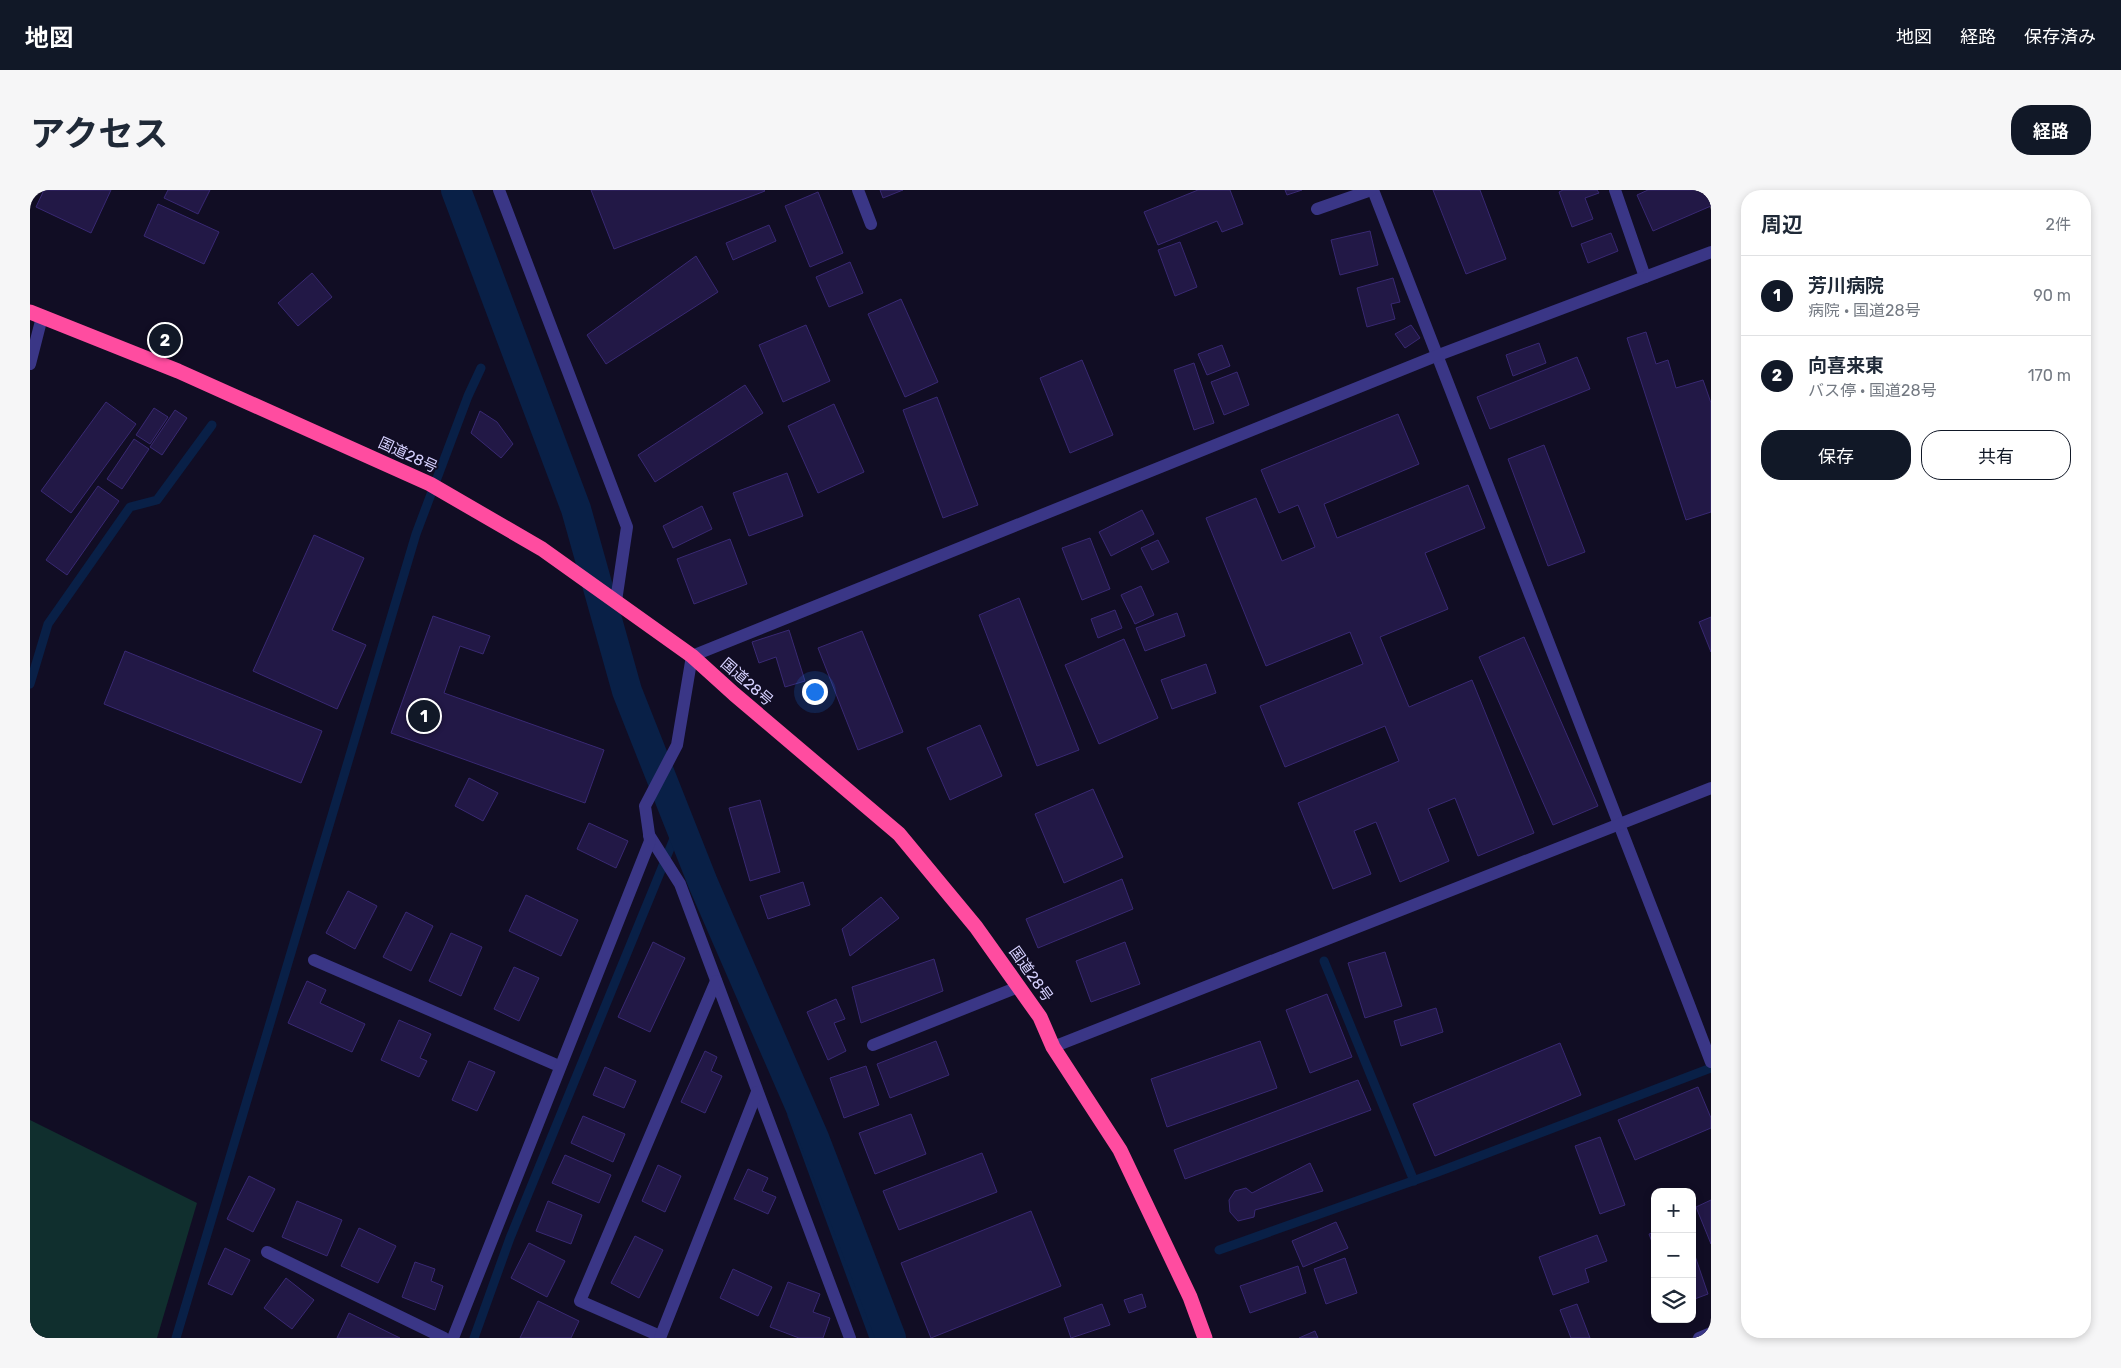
<!DOCTYPE html>
<html lang="ja">
<head>
<meta charset="utf-8">
<style>
  :root { --surface:#fff; --page:#f6f6f7; --text:#1f2937; --muted:#747a83; --line:#e0e1e3; --accent:#111827 }
  body { margin:0; font-family:Rubik,"Noto Sans JP",sans-serif; background:var(--page); color:var(--text) }
  .controls { position:absolute; right:15px; bottom:15px; display:grid; overflow:hidden; border-radius:10px; box-shadow:0 2px 8px #0003 }
  .controls button { width:45px; height:45px; display:grid; place-items:center; padding:0; border:0; border-bottom:1px solid var(--line); background:var(--surface); color:var(--text); font:25px sans-serif }
  .you { position:absolute; left:784px; top:501px; width:18px; height:18px; margin:-12px; border:4px solid #fff; border-radius:50%; background:#1a73e8; box-shadow:0 0 0 8px #1a73e833 }
  .badge { display:grid; place-items:center; width:32px; height:32px; border-radius:50%; background:var(--accent); color:#fff; font-size:16px; font-weight:700 }
  .pin { position:absolute; translate:-50% -50%; border:2px solid #fff; box-shadow:0 1px 5px #0006 }
  .list { margin:0; padding:0; list-style:none }
  h2 { display:flex; justify-content:space-between; align-items:center; height:65px; margin:0; padding:0 20px; font-size:21px }
  h2 small { font-size:16px; font-weight:400; color:var(--muted) }
  .list li { display:grid; grid-template-columns:32px 1fr auto; gap:15px; align-items:center; box-sizing:border-box; height:80px; padding:0 20px; border-top:1px solid var(--line) }
  .list b { display:block; font-size:19px; white-space:nowrap }
  .list p { margin:0; font-size:16px; white-space:nowrap; color:var(--muted) }
  .list em { font-size:16px; font-style:normal; color:var(--muted) }
  .actions { display:flex; gap:10px; padding:15px 20px }
  .actions a { flex:1; padding:11px 0; border:1px solid var(--accent); border-radius:20px; text-align:center; font-size:18px; color:var(--accent) }
  .actions .main { background:var(--accent); color:#fff }
  .icon { flex:none; width:28px; height:28px; fill:none; stroke:currentColor; stroke-width:2; stroke-linecap:round; stroke-linejoin:round }
  .map { position:relative; flex:none; width:1681px; height:1148px; overflow:hidden; border-radius:20px }
  header { display:flex; align-items:center; gap:30px; box-sizing:border-box; height:70px; padding:0 25px; background:var(--accent); color:#fff }
  header strong { font-size:24px }
  nav { display:flex; gap:28px; margin-inline-start:auto; font-size:18px }
  .intro { display:flex; align-items:center; justify-content:space-between; box-sizing:border-box; height:120px; padding:0 30px }
  h1 { margin:0; font-size:35px }
  .button { padding:12px 22px; border-radius:20px; background:var(--accent); color:#fff; font-size:18px; font-weight:700 }
  main { display:flex; gap:30px; padding:0 30px }
  aside { flex:1; background:var(--surface); border-radius:20px; box-shadow:0 2px 8px #0003 }
  .map>svg:first-child { display:block }
  .green { fill:#102f2e }
  .lines { fill:none; stroke-linecap:round; stroke-linejoin:round }
  .stream { stroke:#092047; stroke-width:9 }
  .canal { stroke:#092047; stroke-width:30 }
  .building { fill:#221846; stroke:#392973 }
  .minor { stroke:#3a3686; stroke-width:12 }
  .highway { stroke:#ff4ca0; stroke-width:15 }
  .labels { text-anchor:middle; stroke-width:4; stroke-linejoin:round; paint-order:stroke }
  .street-label { font-size:15px; fill:#d6d1ff; stroke:#110d24 }
</style>
</head>
<body>
<header>
<strong>地図</strong>
<nav><a>地図</a><a>経路</a><a>保存済み</a></nav>
</header>
<div class="intro"><h1>アクセス</h1><a class="button">経路</a></div>
<main>
<div class="map">
<svg width="1681" height="1148" viewBox="0 0 1681 1148">
  <rect width="100%" height="100%" fill="#110d24"/>
  <!-- green -->
  <path class="green" d="M0,930L167,1013L127,1148H0Z"/>
  <g class="lines">
    <!-- stream -->
    <g class="stream">
      <path d="M0,494L18,434L100,317L127,310L182,235"/>
      <path d="M1294,771L1384,991"/>
      <path d="M762,925L844,1148"/>
      <path d="M1189,1060L1408,982L1681,878"/>
      <path d="M146,1148L386,344L438,206L451,178"/>
      <path d="M444,1148L480,1048L650,634"/>
    </g>
    <!-- canal -->
    <path class="canal" d="M426,0L546,319L597,501L673,693L784,948L861,1148"/>
  </g>
  <!-- building -->
  <g class="building">
    <path d="M14,0H81L61,43L6,17Z"/>
    <path d="M138,0H180L168,24L134,8Z"/>
    <path d="M561,0H734L735,1L584,59Z"/>
    <path d="M850,0H873L853,8Z"/>
    <path d="M1168,0H1200L1213,34L1192,42L1187,31L1128,55L1114,22Z"/>
    <path d="M1255,0H1272L1257,5Z"/>
    <path d="M1403,0H1450L1476,69L1436,84Z"/>
    <path d="M1533,0H1567L1569,3L1555,8L1563,29L1542,37L1529,2Z"/>
    <path d="M1618,0H1681V16L1623,41L1607,5Z"/>
    <path d="M788,2L813,63L780,77L755,16Z"/>
    <path d="M128,14L189,42L174,74L114,46Z"/>
    <path d="M739,35L746,51L703,70L696,53Z"/>
    <path d="M1340,41L1348,75L1310,85L1301,50Z"/>
    <path d="M1581,43L1588,61L1558,73L1551,54Z"/>
    <path d="M1150,52L1167,97L1145,106L1128,60Z"/>
    <path d="M666,66L688,102L576,174L557,145Z"/>
    <path d="M820,72L833,103L799,117L786,87Z"/>
    <path d="M282,83L302,107L268,136L248,113Z"/>
    <path d="M1363,88L1370,112L1361,114L1365,129L1337,137L1327,98Z"/>
    <path d="M871,109L908,192L875,207L838,124Z"/>
    <path d="M776,135L800,191L753,212L729,155Z"/>
    <path d="M1381,135L1390,148L1375,158L1365,144Z"/>
    <path d="M1616,142L1626,174L1638,170L1646,198L1673,190L1681,213V322L1656,330L1597,148Z"/>
    <path d="M1509,153L1516,173L1483,186L1476,165Z"/>
    <path d="M1192,155L1200,176L1177,185L1168,164Z"/>
    <path d="M1547,167L1560,199L1460,239L1447,207Z"/>
    <path d="M1052,170L1083,245L1040,263L1010,188Z"/>
    <path d="M1164,173L1184,233L1164,240L1144,180Z"/>
    <path d="M1207,182L1219,215L1194,225L1181,192Z"/>
    <path d="M715,195L733,223L625,292L608,265Z"/>
    <path d="M907,207L948,315L913,328L873,220Z"/>
    <path d="M76,212L106,234L41,323L11,301Z"/>
    <path d="M804,214L834,282L788,303L758,236Z"/>
    <path d="M124,218L138,227L120,254L106,245Z"/>
    <path d="M145,220L157,228L132,265L120,257Z"/>
    <path d="M450,221L467,232L483,254L471,268L441,243Z"/>
    <path d="M1368,224L1389,274L1294,314L1307,348L1438,295L1455,338L1395,363L1418,419L1350,447L1379,517L1442,490L1504,643L1448,666L1425,608L1398,619L1419,671L1370,692L1346,632L1324,641L1341,684L1303,699L1268,613L1369,571L1355,536L1255,577L1230,516L1333,474L1320,442L1236,476L1176,328L1226,308L1252,371L1285,357L1268,315L1249,323L1231,280Z"/>
    <path d="M104,249L119,259L92,299L77,289Z"/>
    <path d="M1514,255L1555,362L1518,376L1478,269Z"/>
    <path d="M757,283L773,326L719,346L703,303Z"/>
    <path d="M68,296L89,311L37,385L16,370Z"/>
    <path d="M672,316L682,339L643,358L633,336Z"/>
    <path d="M1112,320L1124,344L1081,366L1069,342Z"/>
    <path d="M284,345L334,368L302,440L336,455L307,519L223,481Z"/>
    <path d="M1060,348L1080,399L1052,410L1032,358Z"/>
    <path d="M700,349L717,394L664,414L647,369Z"/>
    <path d="M1128,350L1139,372L1122,380L1111,358Z"/>
    <path d="M1111,396L1124,425L1105,434L1091,405Z"/>
    <path d="M989,408L1049,560L1007,576L949,425Z"/>
    <path d="M1085,420L1092,438L1068,448L1061,429Z"/>
    <path d="M1147,423L1155,446L1115,461L1106,438Z"/>
    <path d="M403,426L460,446L453,464L430,456L414,503L574,560L555,613L361,543Z"/>
    <path d="M1681,427V462L1669,432Z"/>
    <path d="M759,440L775,491L755,497L746,467L729,473L722,452Z"/>
    <path d="M832,441L873,542L828,560L788,458Z"/>
    <path d="M1494,447L1568,616L1523,635L1449,467Z"/>
    <path d="M1094,449L1128,528L1069,554L1035,475Z"/>
    <path d="M95,461L292,541L271,593L74,514Z"/>
    <path d="M1176,474L1186,503L1142,519L1131,490Z"/>
    <path d="M950,535L972,586L920,610L897,558Z"/>
    <path d="M439,588L468,603L453,631L425,616Z"/>
    <path d="M1063,599L1093,667L1034,693L1005,624Z"/>
    <path d="M730,610L750,682L720,691L699,618Z"/>
    <path d="M559,633L598,651L586,678L547,659Z"/>
    <path d="M1092,689L1103,719L1008,758L996,729Z"/>
    <path d="M773,692L780,715L738,729L730,706Z"/>
    <path d="M318,701L347,716L325,759L296,743Z"/>
    <path d="M496,705L548,730L531,766L479,741Z"/>
    <path d="M851,707L869,728L820,766L812,739Z"/>
    <path d="M376,722L403,736L381,781L353,767Z"/>
    <path d="M421,743L452,757L431,806L399,791Z"/>
    <path d="M623,752L655,768L620,842L588,827Z"/>
    <path d="M1095,752L1110,794L1061,812L1046,771Z"/>
    <path d="M1355,762L1372,816L1335,828L1318,773Z"/>
    <path d="M904,769L913,801L831,833L822,797Z"/>
    <path d="M484,777L509,788L489,831L464,819Z"/>
    <path d="M277,791L296,800L290,813L335,834L322,862L258,833Z"/>
    <path d="M1297,804L1322,867L1280,883L1256,820Z"/>
    <path d="M806,809L815,829L804,833L816,861L798,870L777,822Z"/>
    <path d="M1406,818L1413,842L1371,856L1364,831Z"/>
    <path d="M369,830L401,844L390,868L397,871L389,887L351,870Z"/>
    <path d="M906,851L919,885L860,908L847,874Z"/>
    <path d="M1230,851L1247,898L1137,937L1121,889Z"/>
    <path d="M1530,853L1551,905L1405,966L1383,914Z"/>
    <path d="M675,861L687,867L681,881L692,886L675,923L651,912Z"/>
    <path d="M439,871L465,882L447,921L422,910Z"/>
    <path d="M836,876L849,915L814,928L800,888Z"/>
    <path d="M575,877L606,891L594,918L563,905Z"/>
    <path d="M1328,890L1341,920L1155,989L1144,960Z"/>
    <path d="M1668,897L1681,928V938L1605,970L1588,930Z"/>
    <path d="M881,924L896,964L845,984L829,943Z"/>
    <path d="M553,926L595,944L583,972L541,953Z"/>
    <path d="M1570,947L1595,1015L1570,1024L1545,956Z"/>
    <path d="M952,963L967,1002L869,1040L853,1001Z"/>
    <path d="M535,965L581,985L569,1013L522,993Z"/>
    <path d="M1280,973L1293,1001L1225,1020L1224,1027L1208,1031L1200,1022L1199,1010L1205,1001L1216,998L1222,1003Z"/>
    <path d="M628,975L651,986L635,1022L612,1011Z"/>
    <path d="M718,979L738,988L732,1001L746,1007L738,1024L704,1009Z"/>
    <path d="M219,986L245,999L223,1042L197,1029Z"/>
    <path d="M1681,1010V1054L1666,1017Z"/>
    <path d="M267,1011L312,1030L297,1066L252,1047Z"/>
    <path d="M518,1011L552,1025L541,1054L506,1041Z"/>
    <path d="M1001,1021L1031,1096L901,1148L871,1073Z"/>
    <path d="M1306,1032L1318,1058L1273,1077L1262,1051Z"/>
    <path d="M329,1038L366,1056L348,1093L311,1076Z"/>
    <path d="M1625,1042V1060L1619,1044Z"/>
    <path d="M1567,1045L1577,1071L1555,1079L1559,1092L1523,1105L1509,1067Z"/>
    <path d="M605,1046L633,1060L609,1108L581,1093Z"/>
    <path d="M499,1053L535,1071L517,1107L481,1088Z"/>
    <path d="M1662,1057L1678,1104L1662,1110Z"/>
    <path d="M195,1058L220,1070L202,1105L178,1094Z"/>
    <path d="M1315,1068L1327,1103L1296,1114L1284,1079Z"/>
    <path d="M385,1072L405,1079L401,1091L413,1096L405,1120L372,1107Z"/>
    <path d="M1268,1076L1276,1103L1220,1123L1210,1096Z"/>
    <path d="M703,1079L742,1097L728,1126L690,1108Z"/>
    <path d="M256,1088L284,1110L262,1139L234,1118Z"/>
    <path d="M758,1092L790,1104L783,1122L800,1128L793,1148H769L740,1137Z"/>
    <path d="M1112,1104L1116,1117L1099,1123L1094,1110Z"/>
    <path d="M508,1111L549,1131L541,1148H490Z"/>
    <path d="M1072,1114L1080,1135L1041,1148L1034,1128Z"/>
    <path d="M1547,1114L1560,1148H1541L1530,1120Z"/>
    <path d="M319,1123L370,1148H307Z"/>
    <path d="M1285,1141L1288,1148H1269Z"/>
  </g>
  <g class="lines">
    <!-- minor -->
    <g class="minor">
      <path d="M469,0L597,337L586,411"/>
      <path d="M828,0L841,34"/>
      <path d="M1343,0C1454,292 1570,581 1681,872"/>
      <path d="M1585,0L1615,87"/>
      <path d="M1287,19L1341,0"/>
      <path d="M0,174L12,127"/>
      <path d="M619,645L650,694L820,1148"/>
      <path d="M284,770L529,876"/>
      <path d="M843,855L988,797"/>
      <path d="M1023,857L1681,598"/>
      <path d="M237,1062L414,1148"/>
      <path d="M630,1146L550,1111L686,791"/>
      <path d="M423,1148L620,651L615,616L647,555L662,466L1406,166L1681,62"/>
      <path d="M630,1148L727,902"/>
      <path d="M1669,1148L1681,1143"/>
    </g>
    <!-- highway -->
    <path class="highway" d="M0,122L148,181L400,294L512,359L662,466L704,504L869,644L946,737L1010,827L1023,857L1090,960L1160,1107L1175,1148"/>
  </g>
  <g class="labels">
    <!-- street labels -->
    <g class="street-label">
      <text transform="translate(378 265) rotate(25)" y="5">国道28号</text>
      <text transform="translate(717 492) rotate(41)" y="5">国道28号</text>
      <text transform="translate(1001 784) rotate(55)" y="5">国道28号</text>
    </g>
  </g>
</svg>
<div class="controls">
<button>+</button>
<button>−</button>
<button><svg class="icon" aria-label="layers" viewBox="0 0 24 24"><path d="M12 4l9 5-9 5-9-5zM3 14l9 5 9-5"/></svg></button>
</div>
<div class="you"></div>
<div class="pin badge" style="left:394px;top:526px">1</div>
<div class="pin badge" style="left:135px;top:150px">2</div>
</div>
<aside>
<h2>周辺<small>2件</small></h2>
<ul class="list">
<li><span class="badge">1</span><div><b>芳川病院</b><p>病院 · 国道28号</p></div><em>90 m</em></li>
<li><span class="badge">2</span><div><b>向喜来東</b><p>バス停 · 国道28号</p></div><em>170 m</em></li>
</ul>
<div class="actions"><a class="main">保存</a><a>共有</a></div>
</aside>
</main>
</body>
</html>
